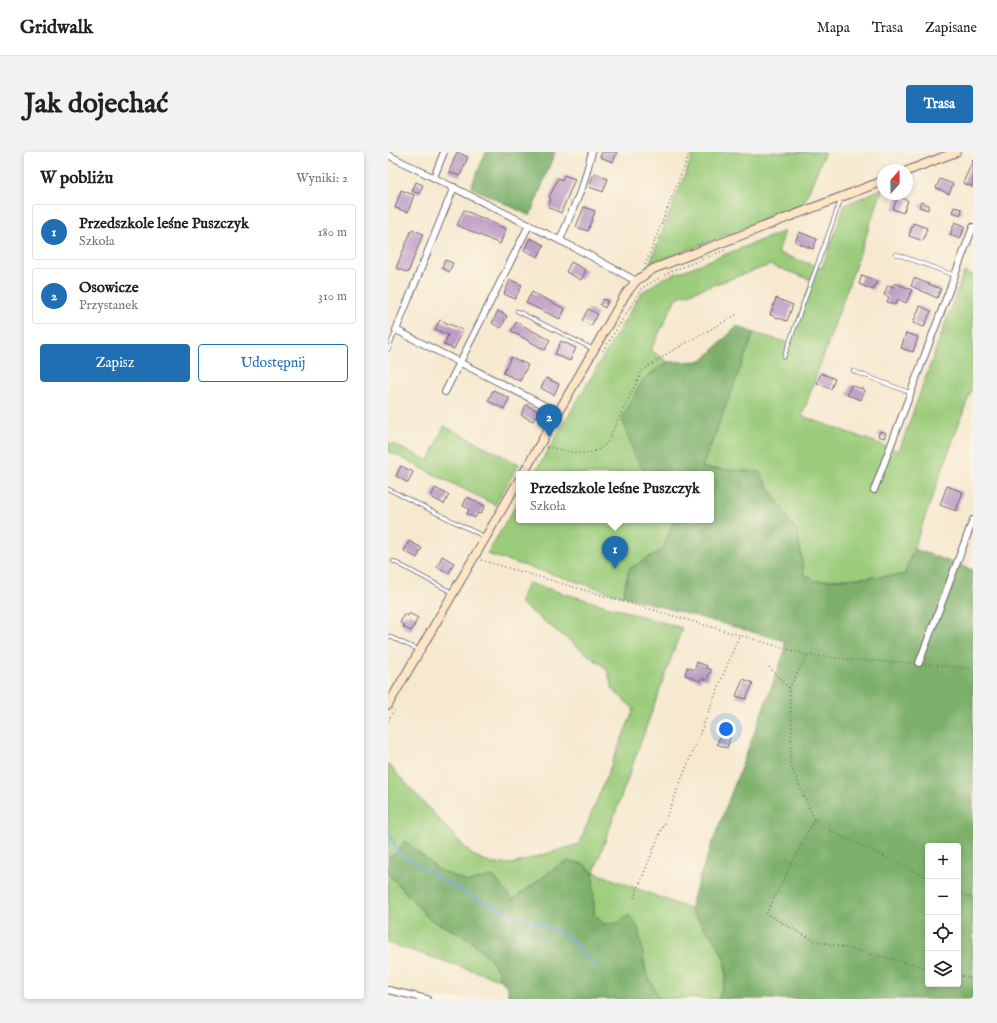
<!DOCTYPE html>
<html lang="pl">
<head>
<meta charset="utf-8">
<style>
  :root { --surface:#fff; --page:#f2f2f2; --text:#202124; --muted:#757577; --line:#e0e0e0; --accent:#1f6fb2 }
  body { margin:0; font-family:"IM FELL English",serif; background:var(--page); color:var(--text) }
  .controls { position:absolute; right:12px; bottom:12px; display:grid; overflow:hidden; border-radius:4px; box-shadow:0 2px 6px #0003 }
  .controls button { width:36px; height:36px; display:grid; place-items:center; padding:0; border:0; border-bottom:1px solid var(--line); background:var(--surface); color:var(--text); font:20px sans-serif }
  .compass { position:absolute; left:489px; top:12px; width:36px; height:36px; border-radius:50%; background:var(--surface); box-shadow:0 2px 6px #0003; rotate:20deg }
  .you { position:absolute; left:338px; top:577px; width:14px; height:14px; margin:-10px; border:3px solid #fff; border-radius:50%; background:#1a73e8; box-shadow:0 0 0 6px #1a73e833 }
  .badge { display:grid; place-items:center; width:26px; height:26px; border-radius:50%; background:var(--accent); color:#fff; font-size:13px; font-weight:700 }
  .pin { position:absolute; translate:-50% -33px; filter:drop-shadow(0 1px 2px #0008) }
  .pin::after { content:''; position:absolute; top:21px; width:14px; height:12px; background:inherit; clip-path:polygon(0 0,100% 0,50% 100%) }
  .popup { position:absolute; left:128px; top:319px; width:198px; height:52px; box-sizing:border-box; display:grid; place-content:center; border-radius:4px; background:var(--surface); filter:drop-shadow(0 1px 3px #0005); font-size:13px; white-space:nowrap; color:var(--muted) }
  .popup b { font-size:15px; color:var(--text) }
  .popup::after { content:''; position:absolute; left:50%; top:100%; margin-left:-8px; border:8px solid transparent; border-top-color:var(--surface) }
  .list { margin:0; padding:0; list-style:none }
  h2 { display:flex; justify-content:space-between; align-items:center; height:52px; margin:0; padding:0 16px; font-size:17px }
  h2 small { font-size:13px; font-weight:400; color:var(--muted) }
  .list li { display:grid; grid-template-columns:26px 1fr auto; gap:12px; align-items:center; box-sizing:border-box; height:56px; margin:0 8px 8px; padding:0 8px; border:1px solid var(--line); border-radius:4px }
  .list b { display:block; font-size:15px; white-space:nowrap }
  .list p { margin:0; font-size:13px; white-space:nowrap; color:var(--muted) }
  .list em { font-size:13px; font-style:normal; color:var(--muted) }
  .actions { display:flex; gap:8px; padding:12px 16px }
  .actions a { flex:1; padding:9px 0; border:1px solid var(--accent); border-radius:4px; text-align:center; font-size:14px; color:var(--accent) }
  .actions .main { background:var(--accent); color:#fff }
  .icon { flex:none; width:22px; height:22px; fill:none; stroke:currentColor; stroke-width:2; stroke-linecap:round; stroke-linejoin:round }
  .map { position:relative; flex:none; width:585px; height:847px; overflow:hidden; border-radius:4px }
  header { display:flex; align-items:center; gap:24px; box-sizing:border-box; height:56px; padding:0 20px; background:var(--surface); border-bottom:1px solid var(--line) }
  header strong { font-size:19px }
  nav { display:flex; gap:22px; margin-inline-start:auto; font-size:14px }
  .intro { display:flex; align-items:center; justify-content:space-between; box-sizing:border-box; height:96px; padding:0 24px }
  h1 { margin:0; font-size:28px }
  .button { padding:10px 18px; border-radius:4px; background:var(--accent); color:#fff; font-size:14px; font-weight:700 }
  main { display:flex; gap:24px; padding:0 24px }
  aside { flex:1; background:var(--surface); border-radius:4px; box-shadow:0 2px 6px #0003 }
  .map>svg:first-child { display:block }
  .green { fill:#9bcc7b; stroke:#5e775b }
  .forest { fill:#7cb06b; stroke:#4f6953; fill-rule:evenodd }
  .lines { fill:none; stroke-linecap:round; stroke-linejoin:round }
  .stream { stroke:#6ba0d8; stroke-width:2 }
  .building { fill:#be9cc5 }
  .lane-casing { stroke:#6c686f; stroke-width:4.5 }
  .street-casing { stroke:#6c686f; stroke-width:8 }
  .secondary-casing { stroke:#6c686f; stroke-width:10 }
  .path { stroke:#6c686f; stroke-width:1.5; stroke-dasharray:1 3; stroke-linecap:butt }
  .lane { stroke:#fff; stroke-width:3 }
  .street { stroke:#fff; stroke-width:6 }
  .secondary { stroke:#fde5c5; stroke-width:8 }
</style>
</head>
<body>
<header>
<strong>Gridwalk</strong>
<nav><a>Mapa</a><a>Trasa</a><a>Zapisane</a></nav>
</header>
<div class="intro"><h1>Jak dojechać</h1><a class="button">Trasa</a></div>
<main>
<aside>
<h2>W pobliżu<small>Wyniki: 2</small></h2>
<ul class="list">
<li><span class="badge">1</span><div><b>Przedszkole leśne Puszczyk</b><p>Szkoła</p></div><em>180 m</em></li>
<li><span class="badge">2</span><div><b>Osowicze</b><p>Przystanek</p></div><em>310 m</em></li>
</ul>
<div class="actions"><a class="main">Zapisz</a><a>Udostępnij</a></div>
</aside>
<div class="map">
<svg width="585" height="847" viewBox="0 0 585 847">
  <rect width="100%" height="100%" fill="#fcf5e5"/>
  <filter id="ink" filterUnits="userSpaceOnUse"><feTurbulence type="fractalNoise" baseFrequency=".025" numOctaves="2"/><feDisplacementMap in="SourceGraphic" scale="8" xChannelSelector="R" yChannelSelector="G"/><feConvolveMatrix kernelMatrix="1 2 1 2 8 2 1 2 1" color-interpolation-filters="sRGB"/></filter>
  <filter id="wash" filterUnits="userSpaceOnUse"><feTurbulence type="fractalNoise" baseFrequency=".012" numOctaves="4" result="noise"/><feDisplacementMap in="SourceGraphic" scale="16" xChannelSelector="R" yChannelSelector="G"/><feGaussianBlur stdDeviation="0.9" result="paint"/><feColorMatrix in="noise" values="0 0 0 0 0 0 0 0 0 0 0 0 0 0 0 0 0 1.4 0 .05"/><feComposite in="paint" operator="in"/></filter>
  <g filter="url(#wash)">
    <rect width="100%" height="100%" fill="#f6e9d0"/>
    <!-- green -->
    <g class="green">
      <path d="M306,0H437L415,53L261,113Z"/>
      <path d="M495,36L414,264L511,299L576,120L585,123V233L516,423L428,429L416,422L410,382L371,320L314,316L366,181L401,191L424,128L382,113L288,146L263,198L280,210L255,227L247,305L259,322H146L253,141L274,127L397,79L390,101L434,116L457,53Z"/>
      <path d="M56,274L131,312L107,353L0,299V290L41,309Z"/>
      <path d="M131,348V368H286L275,397L241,417L235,444L99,402Z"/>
      <path d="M140,431L294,476L206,720L302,757L330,794L336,807L338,824L330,847L269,846L258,821L250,775L230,771L216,772L206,762L205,720L195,712L181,709L167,716L124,748L105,724L80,730L51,718L17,689L10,700L0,706V612L83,702L104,712H124L191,692L246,557L225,538L219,517L132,451Z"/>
      <path d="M0,721L41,767L80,786L102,806L110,819L111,827L0,791Z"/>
    </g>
    <!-- forest -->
    <g class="forest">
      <path d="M98,0H167L142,64L83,35Z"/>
      <path d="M349,174L366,181L314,316L371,320L410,382L416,422L428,429L516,423L526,397L585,418V847H330C333,840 338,831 338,824C341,798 316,775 302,757L313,721L396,502L397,489L235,444L241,417L275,397L286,368H323V322H259L247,305L234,267L255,227L280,210L314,209ZM540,694H570V832H540Z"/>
      <path d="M17,689L51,718L80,730L105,724L125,748L167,716L181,709L195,712L205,720L206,762L216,772L230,771L241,763L250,775L258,821L272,847H120V835L111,827L110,819L102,806L80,786L41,767L0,721V706L10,700Z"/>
    </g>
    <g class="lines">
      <!-- stream -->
      <path class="stream" d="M0,679L10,700L57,730L94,750L157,774L182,786L208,815"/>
    </g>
    <g id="blocks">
      <!-- building -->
      <g class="building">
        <path d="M69,0L80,5L72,24L61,20Z"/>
        <path d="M214,0H229L225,10L212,5Z"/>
        <path d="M585,8V35L575,31Z"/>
        <path d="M206,21L220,27L215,40L201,35Z"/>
        <path d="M176,23L187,27L173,61L160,55L163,47L161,46L170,26L174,28Z"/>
        <path d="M552,27L565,32L561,42L548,36Z"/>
        <path d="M28,30L35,33L31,42L24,39Z"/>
        <path d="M13,38L26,43L20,60L7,56Z"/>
        <path d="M510,44L520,49L515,61L505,57Z"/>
        <path d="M533,50L541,53L540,58L531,55Z"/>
        <path d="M196,55L207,59L200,79L188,75Z"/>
        <path d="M566,55L574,57L573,63L564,60Z"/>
        <path d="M76,58L118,77L112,92L69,73Z"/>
        <path d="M567,70L577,74L572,87L562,83Z"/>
        <path d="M525,71L539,76L535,89L521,84Z"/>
        <path d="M24,77L35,82L20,121L8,116Z"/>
        <path d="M411,80L429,87L425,97L407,90Z"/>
        <path d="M142,86L156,93L150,105L136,98Z"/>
        <path d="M57,108L65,111L61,120L54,116Z"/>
        <path d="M183,110L198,118L193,128L178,120Z"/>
        <path d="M474,123L489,129L485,138L471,132Z"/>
        <path d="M526,126L553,137L549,146L523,134Z"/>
        <path d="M122,128L134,133L127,147L116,142Z"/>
        <path d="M507,131L524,138L518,151L510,147L507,153L499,150L501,145L496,143L500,133L505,135Z"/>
        <path d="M144,140L177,157L172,167L138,151Z"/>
        <path d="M388,146L405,153L399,169L382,163Z"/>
        <path d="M215,147L220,149L217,156L212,153Z"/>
        <path d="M532,154L543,159L536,175L525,171Z"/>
        <path d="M200,157L210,162L203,174L194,169Z"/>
        <path d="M110,159L119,164L113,176L104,171Z"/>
        <path d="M52,168L75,178L66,197L56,193L60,183L47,177Z"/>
        <path d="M128,170L162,188L157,198L123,179Z"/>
        <path d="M518,181L530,185L525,200L513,196Z"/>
        <path d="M173,189L188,196L182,209L167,202Z"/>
        <path d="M123,205L140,213L132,229L115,221Z"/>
        <path d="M433,221L447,227L443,237L429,231Z"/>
        <path d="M158,226L171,232L166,243L153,236Z"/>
        <path d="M463,233L477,238L473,248L459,243Z"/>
        <path d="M105,238L121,246L116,257L100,249Z"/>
        <path d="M138,253L150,259L145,269L133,263Z"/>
        <path d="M492,279L498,281L496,286L490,284Z"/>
        <path d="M13,314L25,320L20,331L8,324Z"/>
        <path d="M559,334L575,340L568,359L552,353Z"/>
        <path d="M47,336L61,343L56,352L43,345Z"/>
        <path d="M79,345L97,354L92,362L90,361L87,366L79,362L81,357L75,354Z"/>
        <path d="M21,389L34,396L29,406L16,399Z"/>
        <path d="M54,404L66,411L61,421L49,415Z"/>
        <path d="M21,461L30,466L23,479L15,475L16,473L12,471L16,462L20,464Z"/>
        <path d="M309,510L319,514L318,516L323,518L319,528L314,526L312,529L297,523L299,515L306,518Z"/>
        <path d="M355,527L365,531L358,547L348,544Z"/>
        <path d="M336,576L344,579L339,596L329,592Z"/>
      </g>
    </g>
  </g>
  <g filter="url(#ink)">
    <use href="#blocks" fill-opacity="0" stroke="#6c686f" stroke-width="1"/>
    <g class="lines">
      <!-- lane casing -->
      <g class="lane-casing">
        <g id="lane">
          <path d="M508,102L566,123"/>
          <path d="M129,159L205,197"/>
          <path d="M0,198L8,178"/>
          <path d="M396,205L453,47"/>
          <path d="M465,219L523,241"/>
          <path d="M0,337L97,385"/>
          <path d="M5,409L65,441"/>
          <path d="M0,484L31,498"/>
        </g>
      </g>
      <!-- street casing -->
      <g class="street-casing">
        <g id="street">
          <path d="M0,3L197,101L248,129"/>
          <path d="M46,25L56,0"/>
          <path d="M66,35L8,178L171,261"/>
          <path d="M172,88L195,33L204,0"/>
          <path d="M57,240L141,73"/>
          <path d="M486,338L585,75"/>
          <path d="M531,511L585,368"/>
          <path d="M0,838L39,847"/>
        </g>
      </g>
      <!-- secondary casing -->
      <g class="secondary-casing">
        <g id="secondary">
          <path d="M519,19L568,0"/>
          <path d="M135,322L237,143L248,129L265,117L495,29"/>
          <path d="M0,553L131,328"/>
        </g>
      </g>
      <!-- path -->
      <g class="path">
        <path d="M257,113L302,0"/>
        <path d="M215,199L254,136L282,120L337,98"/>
        <path d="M159,295C181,298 201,309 219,291L254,219L280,201L350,162"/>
        <path d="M93,408L420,503L465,508L525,511"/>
        <path d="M537,512L585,517"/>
        <path d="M381,515L401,536L404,574L402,612L426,667L441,678L540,726"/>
        <path d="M401,536L420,503"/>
        <path d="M0,569L6,558"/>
        <path d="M426,668L378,762L425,788L540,816"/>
        <path d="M570,740L585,747"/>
        <path d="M246,746L351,484"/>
        <path d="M570,823L585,827"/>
      </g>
      <!-- lane -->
      <use href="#lane" class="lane"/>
      <!-- street -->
      <use href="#street" class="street"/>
      <!-- secondary -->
      <use href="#secondary" class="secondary"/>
    </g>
  </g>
</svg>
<div class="controls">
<button>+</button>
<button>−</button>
<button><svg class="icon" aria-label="locate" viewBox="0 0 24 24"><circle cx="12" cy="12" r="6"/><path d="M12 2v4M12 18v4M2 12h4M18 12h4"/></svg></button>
<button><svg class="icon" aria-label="layers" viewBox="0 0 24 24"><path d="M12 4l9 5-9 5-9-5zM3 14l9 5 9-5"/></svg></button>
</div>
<svg class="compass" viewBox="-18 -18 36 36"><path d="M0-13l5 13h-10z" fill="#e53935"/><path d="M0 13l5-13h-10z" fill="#757577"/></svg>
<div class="you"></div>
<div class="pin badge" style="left:227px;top:417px">1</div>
<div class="popup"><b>Przedszkole leśne Puszczyk</b>Szkoła</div>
<div class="pin badge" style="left:161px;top:285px">2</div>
</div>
</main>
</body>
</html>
